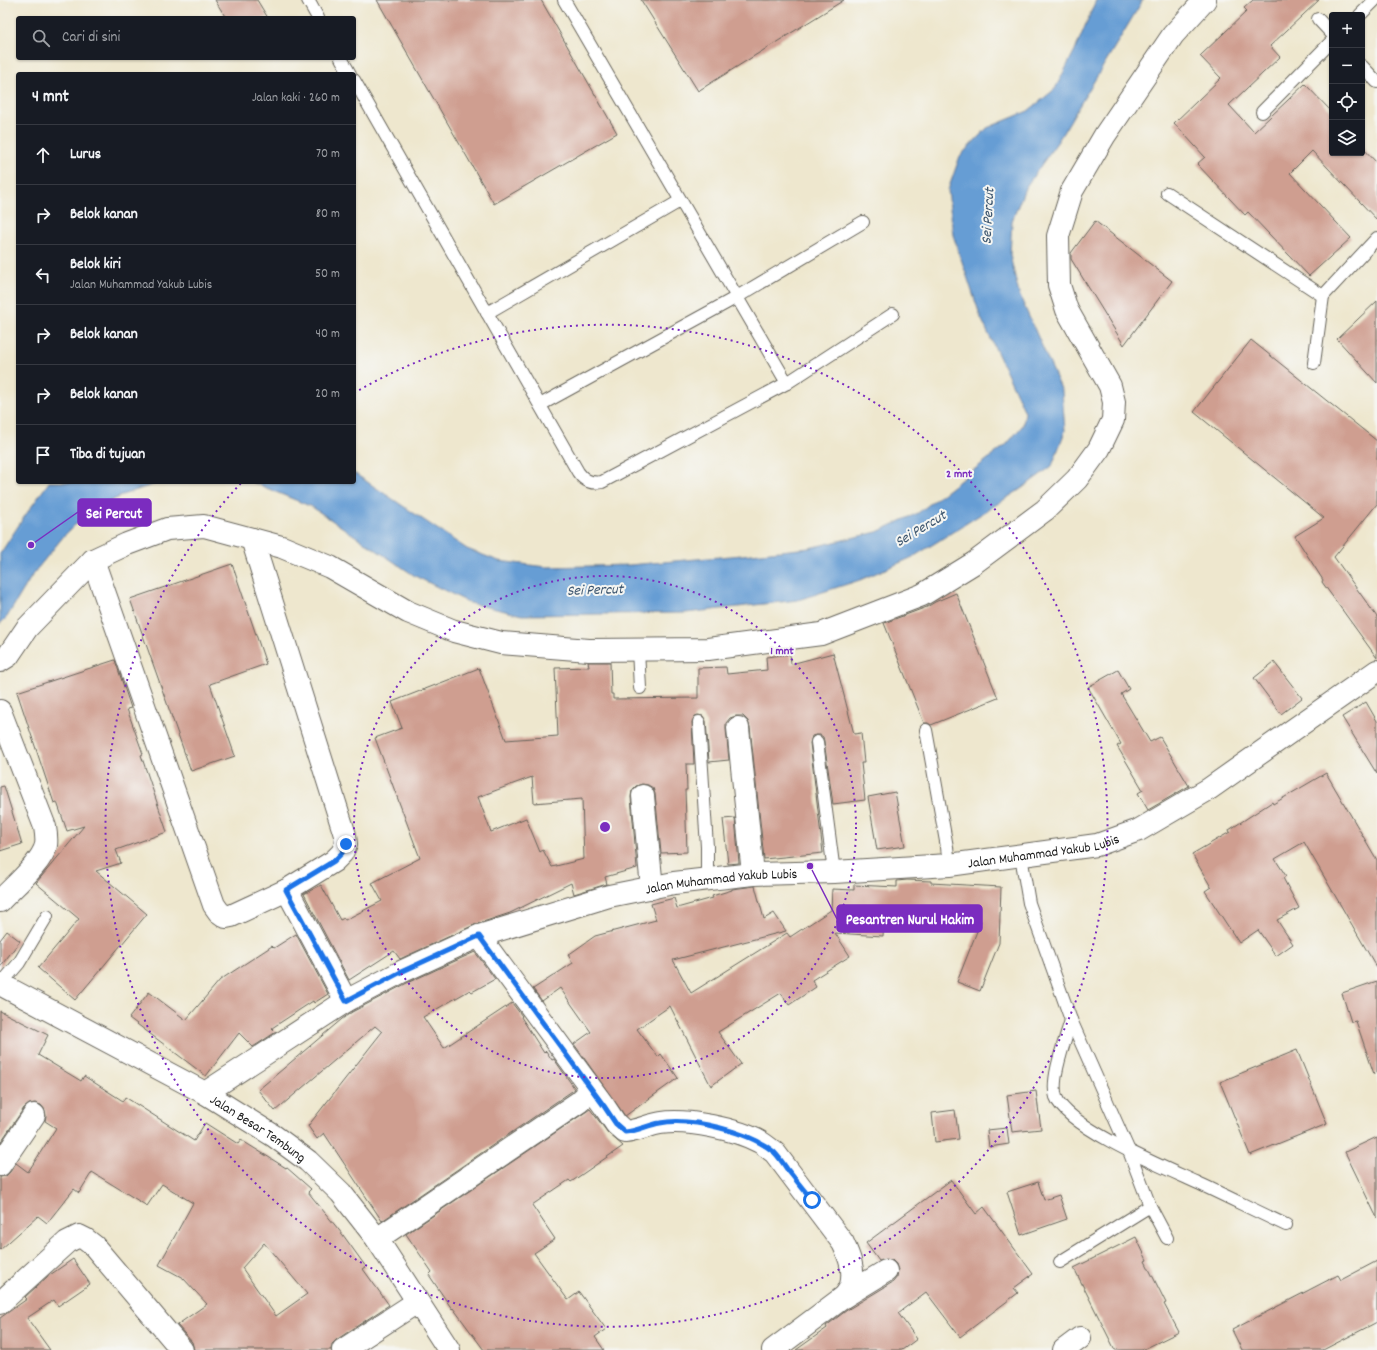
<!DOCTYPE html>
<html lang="id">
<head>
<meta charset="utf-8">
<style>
  :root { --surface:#171b24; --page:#20242c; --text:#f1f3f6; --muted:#9ea1a6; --line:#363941 }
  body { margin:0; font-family:Dekko,sans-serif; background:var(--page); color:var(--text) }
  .controls { position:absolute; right:12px; top:12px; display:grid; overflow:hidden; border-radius:4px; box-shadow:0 1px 3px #0004 }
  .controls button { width:36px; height:36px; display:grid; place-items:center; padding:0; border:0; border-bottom:1px solid var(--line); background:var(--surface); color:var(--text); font:20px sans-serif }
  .stop { position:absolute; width:12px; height:12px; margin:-9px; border:3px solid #1a73e8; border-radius:50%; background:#fff }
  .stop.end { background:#1a73e8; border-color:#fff; box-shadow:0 1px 4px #0008 }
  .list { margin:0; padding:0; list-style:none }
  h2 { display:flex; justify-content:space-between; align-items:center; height:52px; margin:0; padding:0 16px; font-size:17px }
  h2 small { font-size:13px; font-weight:400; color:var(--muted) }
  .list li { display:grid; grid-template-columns:26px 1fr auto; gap:12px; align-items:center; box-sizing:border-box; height:60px; padding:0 16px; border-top:1px solid var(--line) }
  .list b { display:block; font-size:15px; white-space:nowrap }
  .list p { margin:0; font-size:13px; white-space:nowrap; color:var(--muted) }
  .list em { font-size:13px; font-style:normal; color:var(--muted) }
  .icon { flex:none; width:22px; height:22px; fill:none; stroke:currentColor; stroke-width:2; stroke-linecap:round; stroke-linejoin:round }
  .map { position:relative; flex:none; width:1377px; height:1350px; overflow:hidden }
  .search { position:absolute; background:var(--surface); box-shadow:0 1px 3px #0004; left:16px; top:16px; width:340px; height:44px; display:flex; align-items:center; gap:10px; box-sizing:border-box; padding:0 14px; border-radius:4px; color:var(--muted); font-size:15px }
  .panel { position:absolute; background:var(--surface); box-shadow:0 1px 3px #0004; left:16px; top:72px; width:340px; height:412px; border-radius:4px }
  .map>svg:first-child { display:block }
  .water { fill:#669dd4; stroke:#415c78 }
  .building { fill:#cf9e90; fill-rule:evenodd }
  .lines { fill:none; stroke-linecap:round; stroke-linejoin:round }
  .service-casing { stroke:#66635a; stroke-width:14 }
  .minor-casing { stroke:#66635a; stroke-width:24 }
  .secondary-casing { stroke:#66635a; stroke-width:24 }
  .trunk-casing { stroke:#66635a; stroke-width:24 }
  .service { stroke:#fff; stroke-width:12 }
  .minor { stroke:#fff; stroke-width:22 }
  .secondary { stroke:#fff; stroke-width:22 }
  .trunk { stroke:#fff; stroke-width:22 }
  .route { stroke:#1a73e8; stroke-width:5 }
  .ring { fill:none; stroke:#7b2cbf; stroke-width:2; stroke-dasharray:2 4 }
  .labels { text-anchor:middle; stroke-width:4; stroke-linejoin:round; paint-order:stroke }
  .street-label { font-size:14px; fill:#1c1c1c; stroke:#f6f6f2 }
  .water-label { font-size:15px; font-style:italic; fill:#3d566f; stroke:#f6f6f2 }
  .centre { fill:#7b2cbf; stroke:#f6f6f2; stroke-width:2 }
  .ring-label { font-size:12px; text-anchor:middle; font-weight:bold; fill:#7b2cbf; stroke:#f6f6f2; stroke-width:4; stroke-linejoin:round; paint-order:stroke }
  .leader { fill:none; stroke:#7b2cbf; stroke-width:1.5 }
  .callout-dot { fill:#7b2cbf; stroke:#f6f6f2; stroke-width:1.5 }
  .callout { fill:#7b2cbf; stroke:#7b2cbf; stroke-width:1.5 }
  .callout-label { font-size:15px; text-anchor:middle; font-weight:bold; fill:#fff }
</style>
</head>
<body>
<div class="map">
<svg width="1377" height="1350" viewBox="0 0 1377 1350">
  <rect width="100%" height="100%" fill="#f6f6f2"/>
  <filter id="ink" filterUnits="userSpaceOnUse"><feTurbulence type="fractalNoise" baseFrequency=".025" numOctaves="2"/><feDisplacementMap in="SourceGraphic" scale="8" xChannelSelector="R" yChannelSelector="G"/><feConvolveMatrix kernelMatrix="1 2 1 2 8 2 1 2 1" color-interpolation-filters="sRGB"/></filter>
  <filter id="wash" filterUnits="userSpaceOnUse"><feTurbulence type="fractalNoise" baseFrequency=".012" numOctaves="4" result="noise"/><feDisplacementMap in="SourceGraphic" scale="16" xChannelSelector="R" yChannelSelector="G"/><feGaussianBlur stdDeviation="0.9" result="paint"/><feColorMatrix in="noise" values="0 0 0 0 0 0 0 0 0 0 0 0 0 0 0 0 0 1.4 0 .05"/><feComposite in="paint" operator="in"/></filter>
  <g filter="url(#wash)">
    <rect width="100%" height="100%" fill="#eee7ce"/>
    <!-- water -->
    <g class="water">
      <path d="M1096,0H1143L1058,141L1025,188L1012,221L1010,255L1019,294L1062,391L1065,431L1052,466L1021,489L913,557L860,580L798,600L686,613L522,615L470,603L415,576L312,507L252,482H354V473L467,549L499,561L546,567L629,565L742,555L809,548L877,532L918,513L1006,445L1023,425L1025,412L981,318L953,235L948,190L960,156L987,128L1028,111L1055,89L1075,50Z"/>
      <path d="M49,482H161L125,494L86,514L63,537L33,574L7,617L0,624V554L22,520Z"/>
    </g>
    <g id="blocks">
      <!-- building -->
      <g class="building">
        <path d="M215,0H257L268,18H226Z"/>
        <path d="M377,0H541L617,133L494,204Z"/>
        <path d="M641,0H844L698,91Z"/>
        <path d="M1253,0H1319L1270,46L1280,57L1229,105L1254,132L1305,84L1332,112V153H1362V147L1377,163V220L1312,151L1290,173L1351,238L1309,276L1248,212L1245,215L1197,164L1205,157L1174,123L1221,78L1200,56L1247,11L1244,8Z"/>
        <path d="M1095,221L1172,281L1124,345L1071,259V253Z"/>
        <path d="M1377,301V383L1337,339Z"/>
        <path d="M1251,340L1377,441V504L1334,557L1377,617V658L1322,582L1323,580L1295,536L1324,518L1194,412Z"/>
        <path d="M232,564L266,664L210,684L235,756L191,771L130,599Z"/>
        <path d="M956,593L998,698L931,725L928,723H924L884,623L927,607L935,602Z"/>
        <path d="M833,653L854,734L861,733L864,763H861L865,800L833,804L824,741L823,737L820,735H816L812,736L810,743L823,853L764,859L750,727L748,721L743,716H736L730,718L726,723V729L729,760L709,762L706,721L703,716L698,715L695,716L692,722L694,764H686L687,790H685L687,852L661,853L655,794L653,788L648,785L642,784L636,786L632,790L631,797L637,868L605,877L607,884L574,894L571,883L510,913L474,925L400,959L394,951L349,980L304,894L321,885L340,920L344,918L345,920L382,901L372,883L420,858L375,738L402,728L392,702L479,668L506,740L558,736L555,668L589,667L588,662H610L611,694H613V699L698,698V668L726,667L727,674L767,670L766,657L790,654L791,664ZM532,777L534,803L582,799L584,859L552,867L543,850L540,852L526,818L491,832L478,797Z"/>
        <path d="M115,660L131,708L127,709L143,754L141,755L167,832L116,850L121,863L96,871L147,914L75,1000L38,968L79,919L36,883L84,826L67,831L57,802L54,803L17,692Z"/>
        <path d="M1274,662L1302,698L1281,714L1254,678Z"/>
        <path d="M1118,670L1129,689L1121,694L1150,742L1160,737L1189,786L1148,810L1138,793L1143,790L1117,746L1121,744L1088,687Z"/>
        <path d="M1366,702L1377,721V774L1342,717Z"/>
        <path d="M1326,773L1377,860V968L1304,842L1275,859L1286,876L1283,878L1299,908L1277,920L1293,944L1276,956L1258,930L1239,943L1205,891L1211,887L1192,854L1230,832L1229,830L1272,802L1273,804Z"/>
        <path d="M4,786L22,844L0,851V787Z"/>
        <path d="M895,792L905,846L877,850L868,797Z"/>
        <path d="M735,818L739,863L728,864L723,819Z"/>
        <path d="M907,880L931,881V883L1001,887L999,943L980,991L957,982L981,921L884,914L883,936L835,933L850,956L812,980L816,987L789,1005L781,993L718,1032L741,1064L711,1086L670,1006L637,1029L658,1057L661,1054L678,1078L625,1116L574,1044L591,1032L560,988L542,1001L533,989L573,963L568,955L595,936L656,920L651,904L674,898L677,908L713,898L712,896L732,890V889L755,886L764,919L774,913L786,931L673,960L691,993L787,933L790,937L831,910L832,889L854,890V885L897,887V881Z"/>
        <path d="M7,931L20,941L0,967V940Z"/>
        <path d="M296,934L328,994L314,1003L313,1001L272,1028L276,1032L253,1047L239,1033L206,1076L129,1018L149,992L186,1020L220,980L272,946L274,948Z"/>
        <path d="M475,952L495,979L472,992L470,990L423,1017L444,1048L512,1003L522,1016L521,1017L544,1053L546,1051L552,1060L554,1059L575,1089L382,1221L324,1133L317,1139L308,1126L382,1032L375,1026L275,1111L258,1090L342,1019L352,1012L407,983Z"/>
        <path d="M1377,981V1073L1374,1074L1356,1021L1351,1022L1342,993Z"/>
        <path d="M0,1011L48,1035L38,1055L81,1081L84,1076L123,1101L125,1097L194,1141L205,1123L238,1144L241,1140L286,1168V1167L311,1189L308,1192L343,1235L366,1267L363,1269L389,1305L336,1340L332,1344L331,1350H194L192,1342L177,1325L207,1304L183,1278L159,1265L193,1203L162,1184L147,1206L92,1172L79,1193L74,1189L47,1223L38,1216L0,1250V1177L6,1176L10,1172L16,1163L28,1172L56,1128L45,1121L46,1116L45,1110L41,1105L35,1103L29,1104L24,1108L0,1143ZM264,1243L307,1294L276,1316L242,1268Z"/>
        <path d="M1297,1050L1327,1124L1250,1155L1220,1082Z"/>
        <path d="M1036,1091L1041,1129L1012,1132L1007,1095Z"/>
        <path d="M590,1109L608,1133L623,1146L571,1182L569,1180L532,1205L555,1239L534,1253L568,1300L579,1292L606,1329L595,1337L604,1350H484L453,1308L452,1309L429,1275L432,1272L406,1234Z"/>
        <path d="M955,1110L959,1139L935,1142L932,1113Z"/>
        <path d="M1007,1128L1009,1144L989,1147L987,1130Z"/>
        <path d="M1377,1137V1218L1345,1152Z"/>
        <path d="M951,1180L976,1214L984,1207L1033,1274L1014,1288L1018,1293L960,1337L926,1292L898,1313L917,1339L902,1350H796L827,1328L826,1326L847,1310L893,1282L897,1277L898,1270L896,1264L892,1260L886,1259L879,1261L866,1243Z"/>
        <path d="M1038,1182L1044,1200L1059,1195L1067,1219L1021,1235L1007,1192Z"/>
        <path d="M1136,1237L1147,1260L1145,1261L1166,1303L1164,1304L1179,1332L1142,1350H1115L1074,1268Z"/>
        <path d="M73,1259L90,1284L58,1306L54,1300L27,1318L50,1350H0V1318L27,1299L25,1297L47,1277Z"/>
        <path d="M1377,1261V1322L1323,1350H1242L1232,1330L1338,1275L1341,1280Z"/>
      </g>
    </g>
  </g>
  <g filter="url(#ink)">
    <use href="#blocks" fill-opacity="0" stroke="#66635a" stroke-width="1"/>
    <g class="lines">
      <!-- service casing -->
      <g class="service-casing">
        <g id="service">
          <path d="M308,0L318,18"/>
          <path d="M564,0L787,383"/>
          <path d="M1360,15L1375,0"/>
          <path d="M1318,19L1332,34"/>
          <path d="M341,58L350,74"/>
          <path d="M1362,66L1377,82"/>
          <path d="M354,80L578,472C584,481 592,484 602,482L787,383L893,314"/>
          <path d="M1262,112L1332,41"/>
          <path d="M1167,193L1323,296L1314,363"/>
          <path d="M1323,296L1377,238"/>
          <path d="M487,313L680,201"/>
          <path d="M540,405L737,297L863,222"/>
          <path d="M638,650L640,688"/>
          <path d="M699,722L707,847V880"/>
          <path d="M926,730L947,847L949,865"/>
          <path d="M817,742L834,872"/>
          <path d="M1021,856L1029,903L1071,1020L1129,1151L1150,1206L1167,1238"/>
          <path d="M1,984L19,963L47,916"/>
          <path d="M1071,1020C1066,1038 1050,1079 1056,1097C1067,1127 1165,1168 1196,1182C1226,1196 1256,1211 1286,1225"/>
          <path d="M1060,1262L1150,1206"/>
        </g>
      </g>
      <!-- minor casing -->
      <g class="minor-casing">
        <g id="minor">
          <path d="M93,560L214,905L219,912L226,917L231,916L287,890L334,861L342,853L346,844L345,835L252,539"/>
          <path d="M0,661L8,656L27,628L93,560L127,544L167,529L204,526L282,547L330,567L408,612L454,631L501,643L589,650L708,649L821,634L922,595L974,563L1045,510L1077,479L1099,449L1113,420L1114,402L1110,386L1067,310L1059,285L1058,236L1072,191L1105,135L1173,35L1205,0"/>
          <path d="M0,711L45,827C46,833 47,839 46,845C42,863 13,887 0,901"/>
          <path d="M738,728L753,874"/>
          <path d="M643,796L652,888"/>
          <path d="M287,890L346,1001"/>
          <path d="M479,936L604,1106L616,1124L625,1132C638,1131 648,1125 661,1123C687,1119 737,1129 760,1142C765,1145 770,1149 775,1153L843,1243C849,1256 855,1270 851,1285C850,1289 847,1293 845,1296"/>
          <path d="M0,1165L34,1115"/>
          <path d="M377,1239L579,1102C586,1096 589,1093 587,1083"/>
          <path d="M0,1303L67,1242L79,1236L85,1239L94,1246L182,1350"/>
          <path d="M343,1350L417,1302"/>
          <path d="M773,1350L845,1296L886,1271"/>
          <path d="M1064,1350L1080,1338"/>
        </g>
      </g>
      <!-- secondary casing -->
      <g class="secondary-casing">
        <g id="secondary">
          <path id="s1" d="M205,1093L346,1001L401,972L479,936L609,896L674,883L753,874L834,872L949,865L1097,845L1139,830L1209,789L1377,671"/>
        </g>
      </g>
      <!-- trunk casing -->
      <g class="trunk-casing">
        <g id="trunk">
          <path id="s2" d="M0,984L205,1093L274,1136L308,1161L341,1193L377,1239L449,1350"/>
        </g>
      </g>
      <!-- service -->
      <use href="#service" class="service"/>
      <!-- minor -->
      <use href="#minor" class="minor"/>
      <!-- secondary -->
      <use href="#secondary" class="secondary"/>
      <!-- trunk -->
      <use href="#trunk" class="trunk"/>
    </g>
  </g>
  <g class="lines" filter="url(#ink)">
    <!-- route -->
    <path class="route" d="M346,844L342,853L334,861L286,890L346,1001L401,972L479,936L604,1106L616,1124L625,1132C638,1131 648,1125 660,1123C691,1117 750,1132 774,1152C779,1157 783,1163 787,1169C795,1179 804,1190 812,1200"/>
  </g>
  <!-- distance rings -->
  <g class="ring">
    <circle cx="605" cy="827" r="251"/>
    <path d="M354 393A501 501 0 1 1 242 482"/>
  </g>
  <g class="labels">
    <!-- street labels -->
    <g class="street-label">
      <text dy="5" stroke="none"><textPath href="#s1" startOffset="890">Jalan Muhammad Yakub Lubis</textPath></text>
      <text dy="5" stroke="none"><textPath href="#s1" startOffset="566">Jalan Muhammad Yakub Lubis</textPath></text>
      <text dy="5" stroke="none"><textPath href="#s2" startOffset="296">Jalan Besar Tembung</textPath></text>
    </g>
    <!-- water labels -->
    <g class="water-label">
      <text transform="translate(987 216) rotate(-87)" y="5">Sei Percut</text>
      <text transform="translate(920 528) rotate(-31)" y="5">Sei Percut</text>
      <text transform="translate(595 589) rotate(-2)" y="5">Sei Percut</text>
    </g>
  </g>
  <circle cx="605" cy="827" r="6" class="centre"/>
  <g class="ring-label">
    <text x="959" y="477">2 mnt</text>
    <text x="782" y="654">1 mnt</text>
  </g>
  <!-- callouts -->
  <path class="leader" d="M31 545L78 512M810 866L837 919"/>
  <g class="callout-dot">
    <circle cx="31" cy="545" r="4"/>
    <circle cx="810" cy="866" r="4"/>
  </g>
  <g class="callout">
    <rect x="78" y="499" width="73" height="27" rx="4"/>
    <rect x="837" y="905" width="145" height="27" rx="4"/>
  </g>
  <g class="callout-label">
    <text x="114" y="518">Sei Percut</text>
    <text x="910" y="924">Pesantren Nurul Hakim</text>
  </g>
</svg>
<div class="controls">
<button>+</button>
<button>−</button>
<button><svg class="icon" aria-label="locate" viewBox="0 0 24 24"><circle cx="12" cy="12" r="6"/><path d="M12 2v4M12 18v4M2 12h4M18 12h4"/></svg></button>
<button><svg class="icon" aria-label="layers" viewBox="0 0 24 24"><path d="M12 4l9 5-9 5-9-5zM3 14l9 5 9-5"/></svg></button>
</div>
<div class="stop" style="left:812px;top:1200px"></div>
<div class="stop end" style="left:346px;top:844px"></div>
<div class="search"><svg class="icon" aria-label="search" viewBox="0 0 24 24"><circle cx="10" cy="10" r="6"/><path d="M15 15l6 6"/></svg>Cari di sini</div>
<section class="panel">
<h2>4 mnt<small>Jalan kaki · 260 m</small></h2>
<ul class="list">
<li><svg class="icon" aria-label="ahead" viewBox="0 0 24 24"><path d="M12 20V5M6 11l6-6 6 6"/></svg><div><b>Lurus</b></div><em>70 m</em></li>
<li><svg class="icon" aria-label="right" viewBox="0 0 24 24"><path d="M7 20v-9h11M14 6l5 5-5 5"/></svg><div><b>Belok kanan</b></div><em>80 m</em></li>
<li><svg class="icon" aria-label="left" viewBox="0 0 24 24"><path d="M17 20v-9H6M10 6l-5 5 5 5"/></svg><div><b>Belok kiri</b><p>Jalan Muhammad Yakub Lubis</p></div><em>50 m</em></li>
<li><svg class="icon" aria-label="right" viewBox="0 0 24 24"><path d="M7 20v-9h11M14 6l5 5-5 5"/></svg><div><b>Belok kanan</b></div><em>40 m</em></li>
<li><svg class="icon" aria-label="right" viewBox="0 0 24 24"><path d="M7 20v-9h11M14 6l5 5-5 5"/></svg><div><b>Belok kanan</b></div><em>20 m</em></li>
<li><svg class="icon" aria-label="arrive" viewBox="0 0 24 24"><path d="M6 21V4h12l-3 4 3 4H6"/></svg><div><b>Tiba di tujuan</b></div></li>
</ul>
</section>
</div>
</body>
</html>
